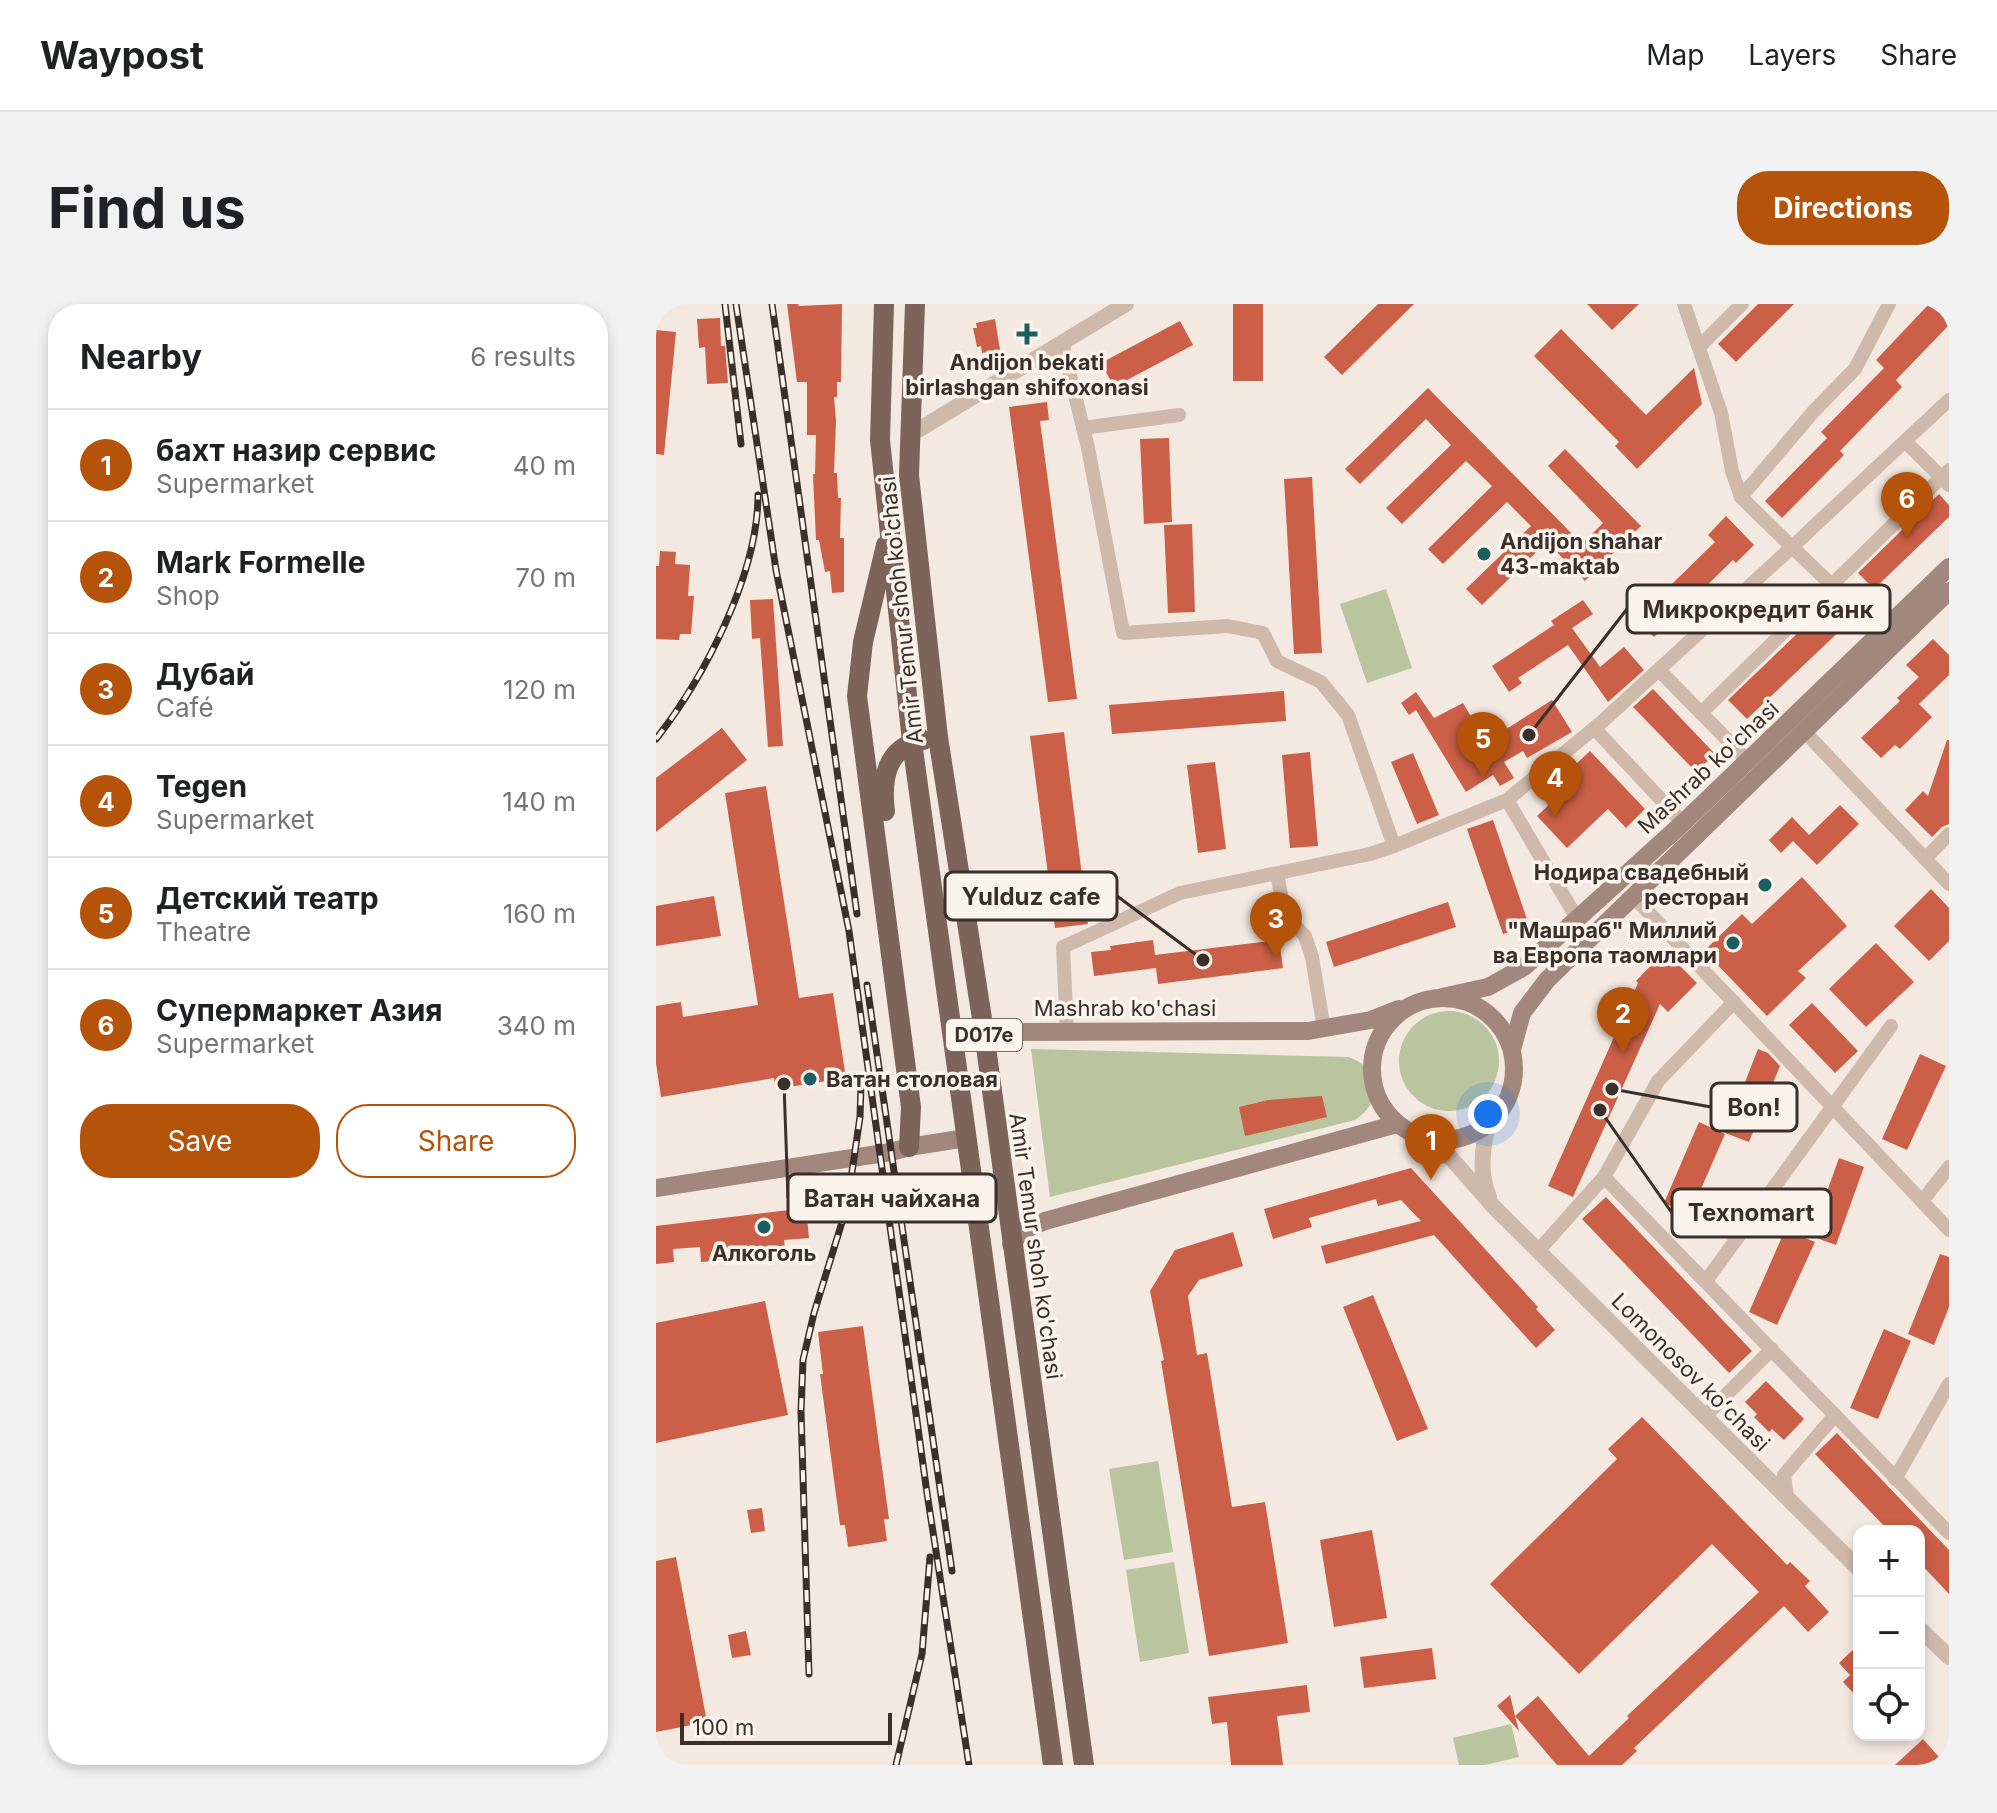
<!DOCTYPE html>
<html lang="en">
<head>
<meta charset="utf-8">
<style>
  :root { --surface:#fff; --page:#f2f2f2; --text:#202124; --muted:#757577; --line:#e0e0e0; --accent:#b45309 }
  body { margin:0; font-family:Inter,sans-serif; background:var(--page); color:var(--text) }
  .controls { position:absolute; right:24px; bottom:24px; display:grid; overflow:hidden; border-radius:16px; box-shadow:0 4px 12px #0003 }
  .controls button { width:72px; height:72px; display:grid; place-items:center; padding:0; border:0; border-bottom:2px solid var(--line); background:var(--surface); color:var(--text); font:40px sans-serif }
  .scale { position:absolute; left:24px; bottom:20px; width:212px; box-sizing:border-box; padding-left:8px; border:4px solid #3b2f2a; border-top:0; font-size:22px; line-height:28px; white-space:nowrap; color:#3b2f2a; -webkit-text-stroke:6px #fbf4ed; paint-order:stroke }
  .you { position:absolute; left:832px; top:810px; width:28px; height:28px; margin:-20px; border:6px solid #fff; border-radius:50%; background:#1a73e8; box-shadow:0 0 0 12px #1a73e833 }
  .badge { display:grid; place-items:center; width:52px; height:52px; border-radius:50%; background:var(--accent); color:#fff; font-size:26px; font-weight:700 }
  .pin { position:absolute; translate:-50% -66px; filter:drop-shadow(0 2px 4px #0008) }
  .pin::after { content:''; position:absolute; top:42px; width:28px; height:24px; background:inherit; clip-path:polygon(0 0,100% 0,50% 100%) }
  .list { margin:0; padding:0; list-style:none }
  h2 { display:flex; justify-content:space-between; align-items:center; height:104px; margin:0; padding:0 32px; font-size:34px }
  h2 small { font-size:26px; font-weight:400; color:var(--muted) }
  .list li { display:grid; grid-template-columns:52px 1fr auto; gap:24px; align-items:center; box-sizing:border-box; height:112px; padding:0 32px; border-top:2px solid var(--line) }
  .list b { display:block; font-size:30px; white-space:nowrap }
  .list p { margin:0; font-size:26px; white-space:nowrap; color:var(--muted) }
  .list em { font-size:26px; font-style:normal; color:var(--muted) }
  .actions { display:flex; gap:16px; padding:24px 32px }
  .actions a { flex:1; padding:18px 0; border:2px solid var(--accent); border-radius:32px; text-align:center; font-size:28px; color:var(--accent) }
  .actions .main { background:var(--accent); color:#fff }
  .icon { flex:none; width:44px; height:44px; fill:none; stroke:currentColor; stroke-width:2; stroke-linecap:round; stroke-linejoin:round }
  .map { position:relative; flex:none; width:1293px; height:1461px; overflow:hidden; border-radius:32px }
  header { display:flex; align-items:center; gap:48px; box-sizing:border-box; height:112px; padding:0 40px; background:var(--surface); border-bottom:2px solid var(--line) }
  header strong { font-size:38px }
  nav { display:flex; gap:44px; margin-inline-start:auto; font-size:28px }
  .intro { display:flex; align-items:center; justify-content:space-between; box-sizing:border-box; height:192px; padding:0 48px }
  h1 { margin:0; font-size:56px }
  .button { padding:20px 36px; border-radius:32px; background:var(--accent); color:#fff; font-size:28px; font-weight:700 }
  main { display:flex; gap:48px; padding:0 48px }
  aside { flex:1; background:var(--surface); border-radius:32px; box-shadow:0 4px 12px #0003 }
  .map>svg:first-child { display:block }
  .green { fill:#bac59f }
  .building { fill:#cb5f47 }
  .lines { fill:none; stroke-linecap:round; stroke-linejoin:round }
  .minor { stroke:#ceb9ab; stroke-width:14 }
  .tertiary { stroke:#ceb9ab; stroke-width:16 }
  .secondary { stroke:#a2877c; stroke-width:18 }
  .primary { stroke:#7d645b; stroke-width:20 }
  .rail-casing { stroke:#3b2f2a; stroke-width:7 }
  .rail { stroke:#fbf4ed; stroke-width:4; stroke-dasharray:12; stroke-linecap:butt }
  .poi-dot { fill:#1d5f5f; stroke:#fbf4ed; stroke-width:3 }
  .labels { text-anchor:middle; stroke-width:7; stroke-linejoin:round; paint-order:stroke }
  .shield { fill:#fbf4ed; stroke:#756a64; stroke-width:2 }
  .shield-label { font-size:20px; font-weight:bold; fill:#3b2f2a }
  .poi-label { font-size:22px; font-weight:bold; fill:#3b2f2a; stroke:#fbf4ed }
  .street-label { font-size:22px; fill:#3b2f2a; stroke:#fbf4ed }
  .leader { fill:none; stroke:#3b2f2a; stroke-width:3 }
  .callout-dot { fill:#3b2f2a; stroke:#fbf4ed; stroke-width:3 }
  .callout { fill:#fbf4ed; stroke:#3b2f2a; stroke-width:3 }
  .callout-label { font-size:24px; text-anchor:middle; font-weight:bold; fill:#3b2f2a }
</style>
</head>
<body>
<header>
<strong>Waypost</strong>
<nav><a>Map</a><a>Layers</a><a>Share</a></nav>
</header>
<div class="intro"><h1>Find us</h1><a class="button">Directions</a></div>
<main>
<aside>
<h2>Nearby<small>6 results</small></h2>
<ul class="list">
<li><span class="badge">1</span><div><b>бахт назир сервис</b><p>Supermarket</p></div><em>40 m</em></li>
<li><span class="badge">2</span><div><b>Mark Formelle</b><p>Shop</p></div><em>70 m</em></li>
<li><span class="badge">3</span><div><b>Дубай</b><p>Café</p></div><em>120 m</em></li>
<li><span class="badge">4</span><div><b>Tegen</b><p>Supermarket</p></div><em>140 m</em></li>
<li><span class="badge">5</span><div><b>Детский театр</b><p>Theatre</p></div><em>160 m</em></li>
<li><span class="badge">6</span><div><b>Супермаркет Азия</b><p>Supermarket</p></div><em>340 m</em></li>
</ul>
<div class="actions"><a class="main">Save</a><a>Share</a></div>
</aside>
<div class="map">
<svg width="1293" height="1461" viewBox="0 0 1293 1461">
  <rect width="100%" height="100%" fill="#f4e9e0"/>
  <!-- green -->
  <g class="green">
    <path d="M730,285L756,364L711,379L684,300Z"/>
    <circle cx="793" cy="757" r="50"/>
    <path d="M375,745L693,753C726,765 727,798 699,816L394,893Z"/>
    <path d="M502,1157L517,1248L468,1256L453,1165Z"/>
    <path d="M518,1258L533,1349L484,1358L470,1266Z"/>
    <path d="M855,1420L863,1453L829,1461H803L797,1434Z"/>
  </g>
  <!-- building -->
  <g class="building">
    <path d="M131,0H142L143,2L186,0L185,78H181V93H178L180,117L178,169H181L182,194H185L184,234H188V288L176,289L174,267L169,268L163,236H160L157,170H159L160,131H151V78H141Z"/>
    <rect x="577" y="0" width="30" height="77"/>
    <path d="M722,0H758L686,71L668,53Z"/>
    <path d="M931,0H983L956,26Z"/>
    <path d="M1102,0H1138L1080,58L1062,40Z"/>
    <path d="M1273,0H1293V21L1240,76L1246,83L1184,147L1188,151L1126,214L1109,197L1171,134L1165,128L1228,64L1220,56Z"/>
    <path d="M64,14L65,42H69L72,79L51,80L49,43L43,44L41,15Z"/>
    <path d="M339,15L344,46L326,49L325,42L321,43L317,24H321L320,19Z"/>
    <path d="M524,17L537,41L458,83L445,59Z"/>
    <path d="M905,25L990,111L1038,64L1046,100L981,165L959,142L963,138L878,52Z"/>
    <path d="M0,26L20,28L8,151L0,150Z"/>
    <path d="M772,84L926,240L947,219L892,162L909,145L985,222L929,277L891,238L826,301L810,285L875,222L851,198L787,260L772,245L836,182L810,157L746,220L730,204L795,141L770,115L704,180L689,165Z"/>
    <path d="M391,98L393,116L384,117L421,395L392,398L353,103Z"/>
    <path d="M513,134L516,218L488,220L484,135Z"/>
    <path d="M656,173L666,349L638,350L628,175Z"/>
    <path d="M1283,190L1293,201V213L1218,285L1202,269Z"/>
    <path d="M1070,212L1098,241L1080,259L1077,256L998,333L980,315L1059,238L1052,231Z"/>
    <path d="M536,220L539,308L512,309L508,221Z"/>
    <path d="M4,247L20,248L19,260L34,261L32,292H38L35,330H24L23,336L0,335V262H3Z"/>
    <path d="M117,295L127,442L112,443L104,334L96,335L94,296Z"/>
    <path d="M927,296L937,310L916,324L944,363L968,343L988,366L952,398L912,341L862,374L866,379L853,388L836,362L898,321L895,317Z"/>
    <path d="M1171,301L1190,321L1091,415L1072,396Z"/>
    <path d="M1277,335L1293,351V371L1263,400L1276,413L1244,445L1239,441L1225,454L1205,434L1244,397L1241,394L1263,373L1250,361Z"/>
    <path d="M997,385L1059,450L1040,468L977,403Z"/>
    <path d="M628,387L630,417L456,430L453,401Z"/>
    <path d="M760,388L778,414L807,399L830,438L896,396L916,428L871,454L867,447L848,458L858,474L844,482L837,471L810,488L760,406L753,411L745,399Z"/>
    <path d="M66,424L91,456L0,528V474Z"/>
    <path d="M408,428L432,620L399,624L374,432Z"/>
    <path d="M1291,436H1293V520L1286,523L1276,533L1249,506L1267,487L1272,492Z"/>
    <path d="M934,447L989,505L970,524L952,505L911,544L881,512L911,484L903,476Z"/>
    <path d="M654,448L662,542L634,544L626,451Z"/>
    <path d="M757,449L783,511L761,520L735,458Z"/>
    <path d="M559,458L570,545L542,549L531,461Z"/>
    <path d="M110,482L143,694L177,689L190,774L120,785L118,774L5,793L0,759V702L25,698L27,713L102,701L69,489Z"/>
    <path d="M1184,501L1203,520L1161,561L1137,537L1125,549L1113,536L1136,513L1153,531Z"/>
    <path d="M837,516L873,621L847,630L811,525Z"/>
    <path d="M1146,573L1191,622L1142,667L1150,674L1111,712L1048,647L1086,610L1096,620Z"/>
    <path d="M1275,585L1293,604V637L1273,657L1238,622Z"/>
    <path d="M58,592L65,632L0,642V602Z"/>
    <path d="M792,598L800,623L678,663L670,638Z"/>
    <path d="M497,636L499,651L623,636L627,664L502,680L500,664L438,672L435,648L455,646L454,642Z"/>
    <path d="M1220,639L1258,678L1210,723L1173,685Z"/>
    <path d="M1009,647L1041,679L1012,708L1004,700L917,893L892,882L982,679L980,677Z"/>
    <path d="M1156,699L1202,747L1179,769L1133,721Z"/>
    <path d="M1102,745L1112,749L1124,762L1093,838L1069,829Z"/>
    <path d="M1264,750L1290,762L1251,846L1226,835Z"/>
    <path d="M666,792L671,813L589,832L583,803L612,796Z"/>
    <path d="M1043,818L1069,830L1034,910L1008,899Z"/>
    <path d="M1183,854L1208,863L1180,941L1155,932Z"/>
    <path d="M755,864L882,1003L880,1005L899,1026L880,1044L778,931L670,960L665,942L765,917L745,896L722,902L720,895L653,914L656,923L617,935L608,905Z"/>
    <path d="M950,893L1096,1047L1073,1069L926,915Z"/>
    <path d="M150,904L153,934L128,936L130,952L45,958L44,943L17,945L18,958L0,960V922Z"/>
    <path d="M1129,926L1159,938L1121,1021L1093,1008Z"/>
    <path d="M577,928L587,962L543,976L532,992L541,1051L551,1049L576,1203L609,1198L632,1339L553,1352L505,1057L508,1056L494,987L519,946Z"/>
    <path d="M1284,950L1293,953V1003L1278,1041L1252,1030Z"/>
    <path d="M717,991L772,1125L741,1137L687,1003Z"/>
    <path d="M109,997L132,1111L0,1139V1019Z"/>
    <path d="M207,1022L233,1215H228L231,1237L192,1243L189,1221H184L164,1070H167L162,1028Z"/>
    <path d="M1228,1025L1255,1037L1222,1115L1194,1104Z"/>
    <path d="M1110,1077L1148,1115L1128,1136L1116,1125L1113,1128L1098,1113L1101,1110L1089,1098Z"/>
    <path d="M986,1113L1131,1261L1134,1258L1154,1277L1149,1282L1173,1308L1152,1328L1128,1302L978,1444L981,1447L966,1461H901L859,1412L863,1427L841,1402L854,1391L859,1412L882,1392L933,1452L973,1414L971,1412L1103,1288L1056,1240L923,1370L834,1280L961,1155L952,1145Z"/>
    <path d="M1181,1129L1293,1246V1290L1263,1258V1227H1233L1159,1150Z"/>
    <path d="M106,1204L109,1227L95,1229L91,1206Z"/>
    <path d="M716,1226L731,1314L678,1323L664,1236Z"/>
    <path d="M20,1253L51,1418L0,1428V1257Z"/>
    <path d="M90,1327L95,1351L76,1354L72,1331Z"/>
    <path d="M1203,1340V1395L1187,1378L1194,1371L1183,1359Z"/>
    <path d="M776,1344L780,1375L708,1384L704,1353Z"/>
    <path d="M651,1381L654,1408L621,1412L627,1461H575L571,1418L556,1420L552,1393Z"/>
    <path d="M1267,1435L1290,1461H1239Z"/>
  </g>
  <g class="lines">
    <!-- minor -->
    <g class="minor">
      <path d="M1028,0L1065,109L1076,167L1085,193L1136,243L1249,137"/>
      <path d="M406,38L432,144L467,329L572,322L607,329L621,357L665,378L692,411L738,542L851,496"/>
      <path d="M1043,43L1086,0"/>
      <path d="M1293,96L1249,137L1293,181"/>
      <path d="M427,124L523,111"/>
      <path d="M1085,193L1157,108L1199,65L1233,0"/>
      <path d="M1003,366L1092,457"/>
      <path d="M1045,409L1293,166"/>
      <path d="M938,424L1027,519"/>
      <path d="M1148,427L1293,580"/>
      <path d="M1269,555L1293,530"/>
      <path d="M621,570L629,611L649,632L656,653L668,725"/>
      <path d="M977,592L1293,926"/>
      <path d="M922,616L851,496L947,417L1136,243L1226,329"/>
      <path d="M411,728L407,643L524,589L714,550L738,542"/>
      <path d="M948,873L1002,777L1078,698"/>
      <path d="M1266,897L1293,863"/>
      <path d="M882,947L948,873L1293,1229"/>
      <path d="M1050,977L1235,722"/>
      <path d="M1049,1112L1116,1045"/>
      <path d="M1239,1175L1293,1080"/>
      <path d="M1131,1194L1128,1171L1179,1111"/>
    </g>
    <!-- tertiary -->
    <g class="tertiary">
      <path d="M254,131L470,0"/>
      <path d="M832,821C826,846 823,869 833,893"/>
      <path d="M780,837L837,902L1203,1265"/>
      <path d="M1263,1324L1293,1353"/>
    </g>
    <!-- secondary -->
    <g class="secondary">
      <path d="M786,693L832,683L868,663L1027,519L1293,263"/>
      <circle cx="787" cy="765" r="71"/>
      <path d="M327,721L345,728L652,727L715,716L743,705"/>
      <path d="M856,746L866,709L891,676L1293,287"/>
      <path d="M0,884L235,848L253,843L310,834"/>
      <path d="M355,940L368,926L389,917L741,820"/>
    </g>
    <!-- primary -->
    <g class="primary">
      <path d="M228,0L224,136L256,438L397,1461"/>
      <path d="M259,0L253,171L282,433L327,721L428,1461"/>
      <path d="M230,241L207,338L201,392L255,803L253,843"/>
      <path d="M229,507C225,475 230,443 267,436"/>
    </g>
    <!-- rail casing -->
    <g class="rail-casing">
      <g id="rail">
        <path d="M69,0L85,140"/>
        <path d="M80,0L120,266L193,627L271,1189L313,1461"/>
        <path d="M116,0L201,610"/>
        <path d="M0,435C48,374 102,271 102,191"/>
        <path d="M211,681L296,1267"/>
        <path d="M153,1370L145,1107L147,1056L158,1009L191,902L204,813L205,780"/>
        <path d="M240,1461L266,1350L274,1253"/>
      </g>
    </g>
    <!-- rail -->
    <use href="#rail" class="rail"/>
  </g>
  <!-- markers -->
  <g class="poi-dot">
    <path d="M367 18h8v8h8v8h-8v8h-8v-8h-8v-8h8z"/>
    <circle cx="828" cy="250" r="8"/>
    <circle cx="1109" cy="581" r="8"/>
    <circle cx="1077" cy="639" r="8"/>
    <circle cx="154" cy="775" r="8"/>
    <circle cx="108" cy="923" r="8"/>
  </g>
  <g class="labels">
    <!-- shield labels -->
    <rect class="shield" x="290" y="715" width="76" height="32" rx="6"/>
    <g class="shield-label">
      <text x="328" y="738">D017e</text>
    </g>
    <!-- poi labels -->
    <g class="poi-label">
      <text x="371" y="66">Аndijon bekati<tspan x="371" dy="25">birlashgan shifoxonasi</tspan></text>
      <text x="844" y="245" text-anchor="start">Andijon shahar<tspan x="844" dy="25">43-maktab</tspan></text>
      <text x="1093" y="576" text-anchor="end">Нодира свадебный<tspan x="1093" dy="25">ресторан</tspan></text>
      <text x="1061" y="634" text-anchor="end">"Машраб" Миллий<tspan x="1061" dy="25">ва Европа таомлари</tspan></text>
      <text x="170" y="783" text-anchor="start">Ватан столовая</text>
      <text x="108" y="957">Алкоголь</text>
    </g>
    <!-- street labels -->
    <g class="street-label">
      <text transform="translate(245 306) rotate(-96)" y="8">Amir Temur shoh ko'chasi</text>
      <text transform="translate(1052 463) rotate(-43)" y="8">Mashrab ko'chasi</text>
      <text x="469" y="712">Mashrab ko'chasi</text>
      <text transform="translate(380 942) rotate(82)" y="8">Amir Temur shoh ko'chasi</text>
      <text transform="translate(1035 1068) rotate(45)" y="8">Lomonosov koʻchasi</text>
    </g>
  </g>
  <!-- callouts -->
  <path class="leader" d="M873 431L971 305M547 656L461 592M956 785L1055 803M128 780L132 894M944 806L1016 909"/>
  <g class="callout-dot">
    <circle cx="873" cy="431" r="8"/>
    <circle cx="547" cy="656" r="8"/>
    <circle cx="956" cy="785" r="8"/>
    <circle cx="128" cy="780" r="8"/>
    <circle cx="944" cy="806" r="8"/>
  </g>
  <g class="callout">
    <rect x="971" y="281" width="263" height="48" rx="8"/>
    <rect x="289" y="568" width="172" height="48" rx="8"/>
    <rect x="1055" y="779" width="86" height="48" rx="8"/>
    <rect x="132" y="870" width="208" height="48" rx="8"/>
    <rect x="1016" y="885" width="159" height="48" rx="8"/>
  </g>
  <g class="callout-label">
    <text x="1102" y="314">Микрокредит банк</text>
    <text x="375" y="601">Yulduz cafe</text>
    <text x="1098" y="812">Bon!</text>
    <text x="236" y="903">Ватан чайхана</text>
    <text x="1095" y="917">Texnomart</text>
  </g>
</svg>
<div class="controls">
<button>+</button>
<button>−</button>
<button><svg class="icon" aria-label="locate" viewBox="0 0 24 24"><circle cx="12" cy="12" r="6"/><path d="M12 2v4M12 18v4M2 12h4M18 12h4"/></svg></button>
</div>
<div class="scale">100 m</div>
<div class="you"></div>
<div class="pin badge" style="left:775px;top:876px">1</div>
<div class="pin badge" style="left:967px;top:749px">2</div>
<div class="pin badge" style="left:620px;top:654px">3</div>
<div class="pin badge" style="left:899px;top:513px">4</div>
<div class="pin badge" style="left:827px;top:474px">5</div>
<div class="pin badge" style="left:1251px;top:234px">6</div>
</div>
</main>
</body>
</html>
